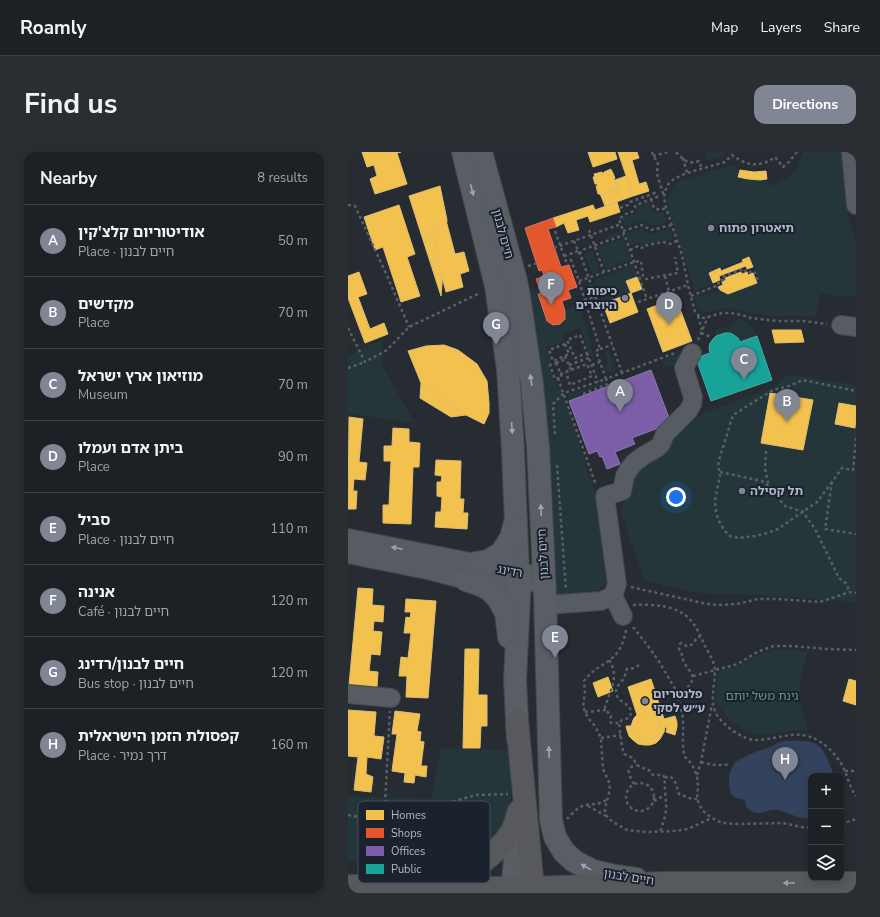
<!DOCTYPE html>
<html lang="en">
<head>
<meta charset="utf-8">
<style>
  :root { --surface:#1d2126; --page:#2a2e32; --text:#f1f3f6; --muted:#a0a3a7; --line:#3b3e43; --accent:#808693 }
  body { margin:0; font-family:"Nunito Sans","Noto Sans Hebrew",sans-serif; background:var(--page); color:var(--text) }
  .controls { position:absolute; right:12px; bottom:12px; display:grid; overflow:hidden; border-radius:8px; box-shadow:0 2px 10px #0003 }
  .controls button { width:36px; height:36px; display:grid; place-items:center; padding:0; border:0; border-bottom:1px solid var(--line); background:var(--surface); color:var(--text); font:20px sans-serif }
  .you { position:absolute; left:328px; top:345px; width:14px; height:14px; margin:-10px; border:3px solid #fff; border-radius:50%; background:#1a73e8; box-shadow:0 0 0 6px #1a73e833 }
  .badge { display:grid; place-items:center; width:26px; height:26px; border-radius:50%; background:var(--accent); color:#fff; font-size:13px; font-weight:700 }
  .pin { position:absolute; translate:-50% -33px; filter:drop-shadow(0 1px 2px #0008) }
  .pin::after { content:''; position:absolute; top:21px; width:14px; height:12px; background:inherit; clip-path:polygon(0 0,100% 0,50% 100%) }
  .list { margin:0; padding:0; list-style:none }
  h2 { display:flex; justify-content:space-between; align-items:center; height:52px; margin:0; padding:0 16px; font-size:17px }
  h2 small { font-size:13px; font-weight:400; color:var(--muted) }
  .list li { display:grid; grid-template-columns:26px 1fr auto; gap:12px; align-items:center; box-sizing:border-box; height:72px; padding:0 16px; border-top:1px solid var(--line) }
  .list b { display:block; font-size:15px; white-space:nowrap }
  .list p { margin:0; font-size:13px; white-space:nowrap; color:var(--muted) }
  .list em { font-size:13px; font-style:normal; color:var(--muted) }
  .icon { flex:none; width:22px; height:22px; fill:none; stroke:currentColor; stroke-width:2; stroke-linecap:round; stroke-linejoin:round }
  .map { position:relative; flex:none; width:508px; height:741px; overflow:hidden; border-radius:12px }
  header { display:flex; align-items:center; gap:24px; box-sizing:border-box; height:56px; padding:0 20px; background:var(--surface); border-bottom:1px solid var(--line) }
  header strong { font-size:19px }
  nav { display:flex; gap:22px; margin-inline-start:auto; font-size:14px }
  .intro { display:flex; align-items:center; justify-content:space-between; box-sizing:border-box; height:96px; padding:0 24px }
  h1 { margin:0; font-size:28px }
  .button { padding:10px 18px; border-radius:12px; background:var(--accent); color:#fff; font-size:14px; font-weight:700 }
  main { display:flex; gap:24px; padding:0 24px }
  aside { flex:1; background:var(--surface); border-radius:12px; box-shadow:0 2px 10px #0003 }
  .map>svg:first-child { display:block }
  .green { fill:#243639 }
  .water { fill:#34435d }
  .homes { fill:#f2c14e; stroke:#debe72 }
  .shops { fill:#e4572e; stroke:#d4745c }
  .offices { fill:#7b5ea7; stroke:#8b79b0 }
  .public { fill:#17a398; stroke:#45a9a6 }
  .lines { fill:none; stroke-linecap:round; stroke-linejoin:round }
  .minor-casing { stroke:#45484e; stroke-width:20 }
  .major-casing { stroke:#444850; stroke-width:24 }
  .highway-casing { stroke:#44474f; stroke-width:24 }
  .path { stroke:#5a5e66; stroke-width:2.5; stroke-dasharray:3 3; stroke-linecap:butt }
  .minor { stroke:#575b62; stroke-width:18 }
  .major { stroke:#595d64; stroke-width:22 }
  .highway { stroke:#57595c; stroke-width:22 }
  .oneway { fill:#9fa5b2 }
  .oneway2 { fill:#9aa0ad }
  .oneway3 { fill:#9aa0ac }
  .poi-dot { fill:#808693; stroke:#1a222e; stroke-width:1.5 }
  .labels { text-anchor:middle; stroke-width:4; stroke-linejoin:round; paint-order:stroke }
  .poi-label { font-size:12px; font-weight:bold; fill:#b0b7c6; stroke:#1a222e; text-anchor:start }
  .street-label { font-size:12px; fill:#b0b7c6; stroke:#1a222e }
  .park-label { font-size:12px; fill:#679774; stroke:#1a222e }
  .key { fill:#1a222e; stroke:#474f5c; stroke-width:1 }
  .key-label { font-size:11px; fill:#b0b7c6 }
</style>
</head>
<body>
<header>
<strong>Roamly</strong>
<nav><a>Map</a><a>Layers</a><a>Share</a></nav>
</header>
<div class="intro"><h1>Find us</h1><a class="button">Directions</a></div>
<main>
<aside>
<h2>Nearby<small>8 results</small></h2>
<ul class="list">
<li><span class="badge">A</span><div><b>אודיטוריום קלצ'קין</b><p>Place · חיים לבנון</p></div><em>50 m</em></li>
<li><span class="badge">B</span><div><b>מקדשים</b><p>Place</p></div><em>70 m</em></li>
<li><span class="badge">C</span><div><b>מוזיאון ארץ ישראל</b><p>Museum</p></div><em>70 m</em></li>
<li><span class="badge">D</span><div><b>ביתן אדם ועמלו</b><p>Place</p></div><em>90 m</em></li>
<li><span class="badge">E</span><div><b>סביל</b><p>Place · חיים לבנון</p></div><em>110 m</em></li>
<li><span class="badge">F</span><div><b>אנינה</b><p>Café · חיים לבנון</p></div><em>120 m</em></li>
<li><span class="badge">G</span><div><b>חיים לבנון/רדינג</b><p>Bus stop · חיים לבנון</p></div><em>120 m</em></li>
<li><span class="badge">H</span><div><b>קפסולת הזמן הישראלית</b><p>Place · דרך נמיר</p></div><em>160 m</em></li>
</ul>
</aside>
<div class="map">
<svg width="508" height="741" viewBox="0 0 508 741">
  <rect width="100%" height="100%" fill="#272c33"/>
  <!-- green -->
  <g class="green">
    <path d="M356,0H378L375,5L359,9Z"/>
    <path d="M455,0H497L500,65L508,87V145L472,142L468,165C454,163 439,165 425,164C418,163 410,162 403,161C395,159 387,156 379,156C372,155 357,163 352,159C349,156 347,149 346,145L359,143L372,138L381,142L412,130L401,105L361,121L365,133L347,138L320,57L319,48L327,31L340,26L384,13L392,18L390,25C400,28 409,29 419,27L421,34C435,29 442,25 453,13L450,12Z"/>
    <path d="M302,50L304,58L312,61L316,60L319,69L304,74L295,68L277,75L274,67L286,62L290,54Z"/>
    <path d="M293,76L302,82L322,76L325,86L318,89L315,88L294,93L290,91L283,94L278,82Z"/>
    <path d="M271,80L272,83L256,89L255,86Z"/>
    <path d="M275,86L283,107L258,117L250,96Z"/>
    <path d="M244,98L252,119L244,122L236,101Z"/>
    <path d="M285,113L289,125L278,129L283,141L255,152L246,128Z"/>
    <path d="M191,135L193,141L190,143L199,169C209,178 219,170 217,158L231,153L244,192L242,193L247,207L244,208L232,176L214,183L216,189L198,196L203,210L200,212L206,228L209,227L215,241L247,341L261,426L259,431L246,442L209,446L194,251L178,143L182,138Z"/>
    <path d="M391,166C400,171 405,175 409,184L392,190C383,182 380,177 368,184L367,179L375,175H385Z"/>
    <path d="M34,188V214L67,271L2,262L0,263V203Z"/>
    <path d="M260,198L267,219L258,222L256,214L260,212L256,200Z"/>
    <path d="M338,199L334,210L317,216L314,208Z"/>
    <path d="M441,224H452L508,233V450L429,444L351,441L296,428L273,361L285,318L335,274L356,261L428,235L431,231V228Z"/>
    <path d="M255,230L256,232L232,241L233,244L221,249L219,243Z"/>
    <path d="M429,497L446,498L459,500L453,524L451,550L461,577L411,583C394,579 380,568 370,553C370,552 367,549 367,548C367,544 370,527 370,522L376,517L386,516L411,502Z"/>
    <path d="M93,596L164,598L163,651L156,672L141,688L128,700L114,707L98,710L0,709V644L83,647Z"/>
  </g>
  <!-- water -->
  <path class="water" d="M438,589C448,589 464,587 472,595C477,599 484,618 486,624H463V667C455,667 447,664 439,661C436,660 433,658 430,658C416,656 413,668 398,655L397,648L388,646L383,642L381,635V623L384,616L387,610L409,599L423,595L429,591Z"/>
  <!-- homes -->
  <g class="homes">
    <path d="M14,0H53L49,1L59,32L27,42L22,27L29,24L26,13L19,15Z"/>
    <path d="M240,0H267L269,7L245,15Z"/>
    <path d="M270,0H289L291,6L284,8L291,32L298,30L301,39L285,44Z"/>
    <path d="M263,17V19H264L267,26H266V28H267L270,36H269V38L262,41V39L260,40L261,41L253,44L252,42H250L248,34H250L249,32H247L245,25H247L246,22L254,20V21H256V20Z"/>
    <path d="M392,18L406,20L418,19L419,27L412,28L400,27L390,25Z"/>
    <path d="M278,24L285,44L257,54L253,44L261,41L260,40L262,39V41L269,38V36H270L267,28Z"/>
    <path d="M92,34L99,68L93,144L61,44Z"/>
    <path d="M269,50L272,60L242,70L240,64L228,68L231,78L220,81L216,71L208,75L205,66L245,53L247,58Z"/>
    <path d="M51,53L67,102L59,105L72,144L53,150L35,95L27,98L16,65Z"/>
    <path d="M99,72L107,102L116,100L121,119L112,122L115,135L98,140L93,121L87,123L84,109L92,107L87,87L78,89L77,83L86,81L85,75Z"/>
    <path d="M401,105L405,115L399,117L398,114L371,124L372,128L365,131L361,121L372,116L373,119L395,110L394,108Z"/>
    <path d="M11,120L19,142L10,145L22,177L36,171L40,182L17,191L0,146V124Z"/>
    <path d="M393,120L394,122L399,120L400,123L405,121L409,131L380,142L372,138L370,135L375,133L374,130L378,128L377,126Z"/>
    <path d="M289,125L294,137L283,141L290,160L262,171L255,152L283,141L278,129Z"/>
    <path d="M328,146L344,189L315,200L299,157Z"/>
    <path d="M424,178H453L456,190L427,191Z"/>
    <path d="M96,193L110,198L129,212L139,229L141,251V261L136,272L118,263L73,231L60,199L78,194Z"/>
    <path d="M73,231L118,263L103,265L72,246Z"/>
    <path d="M422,241L465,248L455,298L413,291Z"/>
    <path d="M491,251L508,254V267L507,276L487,272Z"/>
    <path d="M1,265L15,267L11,310L19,311L17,328L6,327L5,339H9L8,357H0Z"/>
    <path d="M45,276L61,277V290L72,291L71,315H65L63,372L35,371V353H41L43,309H36V294H44Z"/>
    <path d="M88,308L113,309L112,347H116L115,361H120L119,377L87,375L88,360H93L94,345L89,344V330H93L94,324L87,323Z"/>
    <path d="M10,436L25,437L24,453L36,454L35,470L26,469L25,479L34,480L32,503L23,502L21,519L30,520L29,535L1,533Z"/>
    <path d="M58,447L88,449L80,546L58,545L59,524H51L53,505L60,506L63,481H56L58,465L62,466L63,460H57Z"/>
    <path d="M117,497H131L130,543H139V574H133L132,596H115Z"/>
    <path d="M260,525L265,539L250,545L245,531Z"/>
    <path d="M303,527L316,567L327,564L329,570V575L327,583L318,580L319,576L317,575L316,580L312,587L308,591L302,593H296L290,592L285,588L281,584L279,578L278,574H283L286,566L289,563L280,535Z"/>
    <path d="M501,527L508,529V553L495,549Z"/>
    <path d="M0,558L28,560L26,584L36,585L33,607L19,605L18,622L25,625L23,640L6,638L10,605L0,604Z"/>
    <path d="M47,559L72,562L69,579L73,580L72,589L76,590L73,614H79L78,625L67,623L66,631L56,630L57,621L44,619L49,582H44Z"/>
    <circle cx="298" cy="574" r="14"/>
  </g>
  <!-- shops -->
  <path class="shops" d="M205,66L208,75L200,77L213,115L221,113L229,135L220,138L223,146L214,149L217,159V167L212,172L205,173L199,169L190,142L193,141L188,127L196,124L194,118L191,119L177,76Z"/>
  <!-- offices -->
  <path class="offices" d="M303,218L323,271L284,286L287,292L267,300L272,312L259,317L254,304L252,305L249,299L241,302L221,249Z"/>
  <!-- public -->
  <path class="public" d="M377,181H382L386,183L390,186L392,190L409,184L424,228L363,249L348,206L362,201L361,196L362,191L365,187L368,184Z"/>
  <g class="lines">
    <!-- minor casing -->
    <g class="minor-casing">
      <g id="minor">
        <path d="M503,0L508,53"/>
        <path d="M493,173L508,175"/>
        <path d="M0,386L127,411L170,422H183"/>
        <path d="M0,402L84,419L118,428L170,437L196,422"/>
        <path d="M265,444L275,464"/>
        <path d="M198,453L253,449L265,444L269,432L257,344L274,339L277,324L281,317L287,310L295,304L309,296L313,292L317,282L340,259L344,252L345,245L336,216L344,201"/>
        <path d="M0,542L43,546"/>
      </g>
    </g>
    <!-- major casing -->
    <g class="major-casing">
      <g id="major">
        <path d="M115,0L148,134L160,217L165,299L171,445L167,528L170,587"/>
        <path d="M133,0L168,129L171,144L184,232L190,295L197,443L203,668L207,685L216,700L226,709L245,719L267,724L288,727"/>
        <path d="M127,411L140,409L153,401L156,397L163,386L166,374"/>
        <path d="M118,428L133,433L142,438L151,448L158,461L161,485"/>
        <path d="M164,741L171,662"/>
      </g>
    </g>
    <!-- highway casing -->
    <g class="highway-casing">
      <g id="highway">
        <path d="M169,569L185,736L187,741"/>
        <path d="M90,732C115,727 148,703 162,682C167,675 168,667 171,659"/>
        <path d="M0,734L109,736H185L317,731H508"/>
      </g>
    </g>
    <!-- path -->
    <g class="path">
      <path d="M304,0L305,4L310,10L309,22L316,44"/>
      <path d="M328,0C336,8 339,13 351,9L354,17"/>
      <path d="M449,0L441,10L435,15L427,5C412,16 399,14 384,3L377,10L339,21L326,27L321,31L317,39L316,46L318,56L334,103L340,133L347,160L352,165L356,166L374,161H382L394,163L403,166L429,169H455L479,172"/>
      <path d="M305,4L320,0"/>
      <path d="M335,6L339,21"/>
      <path d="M303,47L306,56L312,58L318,56"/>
      <path d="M0,53L7,54L40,126L61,175"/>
      <path d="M272,56L280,53L282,50L307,41L309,45L288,53L284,60L278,62L271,67L299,147"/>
      <path d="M241,78L256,120"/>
      <path d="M207,79L218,109L223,108L231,129L252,197L248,199L258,227L216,241L205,252L207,282"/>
      <path d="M275,79L294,73L303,78L324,73"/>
      <path d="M226,89L232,103"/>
      <path d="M206,96L273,72"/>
      <path d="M282,98L290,94L294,96L295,94L315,90L321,92L329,89"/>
      <path d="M216,104L230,99"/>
      <path d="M180,114L189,111"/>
      <path d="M317,124L321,140"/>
      <path d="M231,129L286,110L293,109L295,124L296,126L298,127L330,121L327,105"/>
      <path d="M343,144L368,134V132L372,131V129L375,128L374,125L396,117L397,119L401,118L402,120L406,119L411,130"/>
      <path d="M236,148L247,145"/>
      <path d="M290,150L340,133"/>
      <path d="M350,164L354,178"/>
      <path d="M0,176L17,210L39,198L61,175L132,141"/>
      <path d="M353,181L363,185"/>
      <path d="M232,183L239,201L227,206L219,188Z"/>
      <path d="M350,188L360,165"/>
      <path d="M217,192L221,202L205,209L201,198Z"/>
      <path d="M252,197L264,193"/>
      <path d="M239,201L250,230"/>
      <path d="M217,204L223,218"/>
      <path d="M208,211L214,225L207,227L202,213Z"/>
      <path d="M208,211L218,207"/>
      <path d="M221,213L241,206"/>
      <path d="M244,213L252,210"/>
      <path d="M0,216L17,210"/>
      <path d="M274,221L232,101L234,98L276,83"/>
      <path d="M212,222L239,212L244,224L222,233L218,220"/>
      <path d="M210,226L248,333"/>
      <path d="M235,242L260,232L258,227L327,201"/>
      <path d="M508,286L505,318L494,316L484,330L477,377L508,382"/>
      <path d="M418,299L417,317L421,335L437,354L455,360L467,377L491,426L499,432L501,440"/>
      <path d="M209,313L218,438"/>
      <path d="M372,320L414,329L421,335"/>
      <path d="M484,330L469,350L430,377L419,381L408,384L391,386L382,384L376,378L370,367L368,360L367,348L372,324V320L370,315L371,308L385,263L425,238L441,234L455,228L508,239"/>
      <path d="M283,435L359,452L371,453L389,452L410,447H429L472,450L493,443L501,440L508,441"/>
      <path d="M285,453C306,452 331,453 344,470C350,477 353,486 357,494C361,501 367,511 367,519C367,535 360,552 371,566C379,576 397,589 409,588C434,587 451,575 474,591C482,596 492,608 496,617C500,626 502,636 508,644"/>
      <path d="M285,475L300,494L310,508L329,540L335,566V597L337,605L344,612L349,624L350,634L349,647L354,658L364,666L374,671L390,672L435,671L453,675L463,676"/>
      <path d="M278,478C276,489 272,500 263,507C253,515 245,517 236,529L237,539L235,555L238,562L240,566L247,574L253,586L255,617L262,632L261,642L257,656V661L260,666L265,670L279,678L298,680L328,679L340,677L364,666"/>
      <path d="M261,508C272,525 262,538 257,555L258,558L263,564L262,569L263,571H271"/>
      <path d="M291,513L287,516L279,517C278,520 277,523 276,526C273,531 268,534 268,540C269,553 289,551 281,566L274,568L271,571L274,594L276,602L285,606L289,613L292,615L301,618L303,622L306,623H315L317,626C316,634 318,643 318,651C319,661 315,671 312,680"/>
      <path d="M345,524L390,512L409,500L426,494H445L480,497L508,498"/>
      <path d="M330,543C337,538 350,529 342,519C340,516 338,514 336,511C334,506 335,502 331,497L332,492L333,491L339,494H342C346,491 347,487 352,484"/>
      <path d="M237,560L258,558"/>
      <path d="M253,586L273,583"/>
      <path d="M353,610C363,613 371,614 382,612"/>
      <path d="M497,619H508"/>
      <path d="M349,623L353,610L364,552"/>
      <path d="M317,626L321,624C329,628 328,635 331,642L344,647H349"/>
      <circle cx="292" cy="645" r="14"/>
      <path d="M286,632C284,628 278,619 282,616C284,614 287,614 289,613"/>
      <path d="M306,649L317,643"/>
      <path d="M240,654L258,664"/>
      <path d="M0,663L36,669L128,643L160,642"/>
      <path d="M219,667C223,663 229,656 234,654C241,651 250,654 258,648"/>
      <path d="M36,669L42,559"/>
      <path d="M493,672L508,667"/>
    </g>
    <!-- minor -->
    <use href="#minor" class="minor"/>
    <!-- major -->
    <use href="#major" class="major"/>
    <!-- highway -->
    <use href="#highway" class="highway"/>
  </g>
  <!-- one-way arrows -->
  <defs><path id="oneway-solid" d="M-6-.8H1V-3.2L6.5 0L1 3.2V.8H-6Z"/></defs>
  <g class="oneway">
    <use href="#oneway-solid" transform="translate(124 38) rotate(76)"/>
    <use href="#oneway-solid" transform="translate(183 228) rotate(-98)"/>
    <use href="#oneway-solid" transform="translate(164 276) rotate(86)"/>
    <use href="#oneway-solid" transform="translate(193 358) rotate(-93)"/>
    <use href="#oneway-solid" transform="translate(201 600) rotate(-91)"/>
    <use href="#oneway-solid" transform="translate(238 715) rotate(-151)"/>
  </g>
  <use class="oneway2" href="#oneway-solid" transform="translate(49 396) rotate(-168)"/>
  <use class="oneway3" href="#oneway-solid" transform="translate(441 731) rotate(-180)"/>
  <!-- markers -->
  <g class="poi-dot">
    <circle cx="363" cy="76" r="4"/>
    <circle cx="277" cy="146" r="4"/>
    <circle cx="394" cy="339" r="4"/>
    <circle cx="297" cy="549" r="4"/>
  </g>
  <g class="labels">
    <!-- poi labels -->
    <g class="poi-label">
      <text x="371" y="80">תיאטרון פתוח</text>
      <text x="269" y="143" text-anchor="end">כיפות<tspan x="269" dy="14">היוצרים</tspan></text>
      <text x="402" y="343">תל קסילה</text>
      <text x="305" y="546">פלנטריום<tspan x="305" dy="14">ע״ש לסקי</tspan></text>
    </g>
    <!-- street labels -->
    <g class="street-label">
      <text transform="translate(155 82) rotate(75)" y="4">חיים לבנון</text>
      <text transform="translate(195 402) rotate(-93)" y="4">חיים לבנון</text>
      <text transform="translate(162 419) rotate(10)" y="4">רדינג</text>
      <text transform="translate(281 725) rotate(9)" y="4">חיים לבנון</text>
    </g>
    <!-- park labels -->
    <g class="park-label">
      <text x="414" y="548">גינת משל יותם</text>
    </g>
  </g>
  <!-- legend -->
  <rect x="10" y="649" width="132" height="82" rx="6" class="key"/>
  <rect x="18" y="658" width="18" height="10" fill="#f2c14e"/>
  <rect x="18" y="676" width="18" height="10" fill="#e4572e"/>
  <rect x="18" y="694" width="18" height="10" fill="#7b5ea7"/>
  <rect x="18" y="712" width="18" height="10" fill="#17a398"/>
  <g class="key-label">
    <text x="43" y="667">Homes</text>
    <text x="43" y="685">Shops</text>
    <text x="43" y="703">Offices</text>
    <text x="43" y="721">Public</text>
  </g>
</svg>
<div class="controls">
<button>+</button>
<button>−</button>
<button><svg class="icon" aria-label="layers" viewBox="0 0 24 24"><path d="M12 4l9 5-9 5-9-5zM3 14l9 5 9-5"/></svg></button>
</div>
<div class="you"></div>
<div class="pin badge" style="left:272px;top:260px">A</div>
<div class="pin badge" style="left:439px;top:270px">B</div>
<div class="pin badge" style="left:396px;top:228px">C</div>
<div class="pin badge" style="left:321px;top:173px">D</div>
<div class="pin badge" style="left:207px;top:506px">E</div>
<div class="pin badge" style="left:203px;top:153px">F</div>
<div class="pin badge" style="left:148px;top:193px">G</div>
<div class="pin badge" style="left:437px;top:628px">H</div>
</div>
</main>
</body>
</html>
